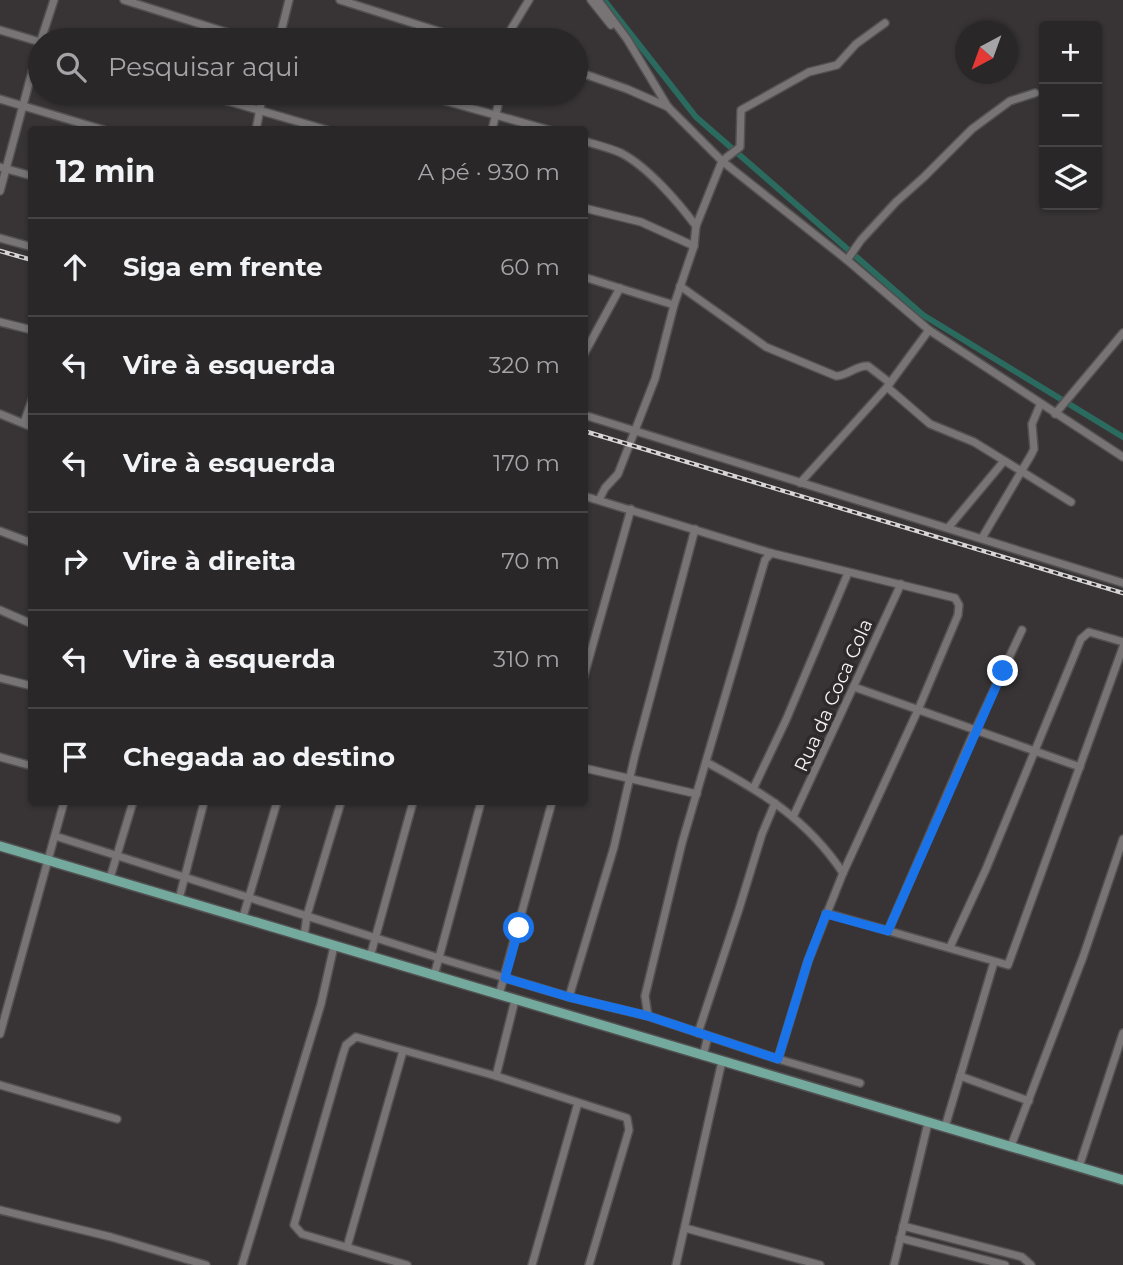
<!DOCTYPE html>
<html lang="pt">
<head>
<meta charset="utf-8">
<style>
  :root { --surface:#2a2728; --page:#322f30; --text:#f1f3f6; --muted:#a5a5a8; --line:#464445 }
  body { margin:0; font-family:Montserrat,sans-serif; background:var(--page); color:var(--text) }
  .controls { position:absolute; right:21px; top:21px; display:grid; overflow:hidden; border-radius:7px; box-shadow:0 2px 5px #0004 }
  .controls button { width:63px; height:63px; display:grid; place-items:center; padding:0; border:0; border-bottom:2px solid var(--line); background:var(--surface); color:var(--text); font:35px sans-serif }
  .compass { position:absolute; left:955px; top:21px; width:63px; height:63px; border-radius:50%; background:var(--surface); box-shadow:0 2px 5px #0004; rotate:221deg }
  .stop { position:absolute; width:21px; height:21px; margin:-16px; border:5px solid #1a73e8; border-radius:50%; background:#fff }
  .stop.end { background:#1a73e8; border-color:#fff; box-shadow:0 2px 7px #0008 }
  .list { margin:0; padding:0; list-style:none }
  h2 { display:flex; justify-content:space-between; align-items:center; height:91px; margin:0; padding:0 28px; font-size:30px }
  h2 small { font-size:23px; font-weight:400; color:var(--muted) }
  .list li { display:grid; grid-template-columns:46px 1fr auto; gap:21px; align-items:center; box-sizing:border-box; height:98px; padding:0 28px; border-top:2px solid var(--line) }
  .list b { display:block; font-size:26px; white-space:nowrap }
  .list em { font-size:23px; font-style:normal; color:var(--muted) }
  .icon { flex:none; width:38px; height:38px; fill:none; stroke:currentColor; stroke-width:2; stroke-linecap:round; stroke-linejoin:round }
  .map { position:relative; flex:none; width:1123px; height:1265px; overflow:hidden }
  .search { position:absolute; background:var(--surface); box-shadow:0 2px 5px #0004; left:28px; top:28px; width:560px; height:77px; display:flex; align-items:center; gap:18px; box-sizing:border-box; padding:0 24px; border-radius:38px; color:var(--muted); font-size:26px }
  .panel { position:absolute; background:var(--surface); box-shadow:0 2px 5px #0004; left:28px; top:126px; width:560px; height:679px; border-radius:7px }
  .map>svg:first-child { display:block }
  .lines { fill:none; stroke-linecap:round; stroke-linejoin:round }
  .canal { stroke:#2b6b5f; stroke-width:6 }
  .minor-casing { stroke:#525051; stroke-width:10 }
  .major-casing { stroke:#525051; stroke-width:12 }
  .minor { stroke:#787475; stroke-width:7 }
  .major { stroke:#74a99e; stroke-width:9 }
  .rail-casing { stroke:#d8d5d6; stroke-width:4.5 }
  .rail { stroke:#2e2a2b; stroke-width:2; stroke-dasharray:5; stroke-linecap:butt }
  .route { stroke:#1a73e8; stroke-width:9 }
  .labels { text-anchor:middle; stroke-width:7; stroke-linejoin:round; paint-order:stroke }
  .street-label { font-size:19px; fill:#f5f3f4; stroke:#2e2a2b }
</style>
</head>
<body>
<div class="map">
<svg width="1123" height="1265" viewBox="0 0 1123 1265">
  <rect width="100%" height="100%" fill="#383435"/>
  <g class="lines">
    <!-- canal -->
    <path class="canal" d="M604,0L696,117L923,315L1123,437"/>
    <!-- minor casing -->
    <g class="minor-casing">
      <g id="minor">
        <path d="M124,0L251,40"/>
        <path d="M340,0L466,40"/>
        <path d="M591,0L611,25"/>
        <path d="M598,0L627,39L668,107L722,161L847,260L929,330L1123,457"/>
        <path d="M0,30L40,42L0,191"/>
        <path d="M41,40L54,0"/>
        <path d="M279,40L289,0"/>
        <path d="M501,40L510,31L529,0"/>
        <path d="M576,71L627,89L668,107"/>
        <path d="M200,93L327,130"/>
        <path d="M417,93L549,130"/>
        <path d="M0,99L104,130"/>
        <path d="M256,130L263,93"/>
        <path d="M492,130L501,93"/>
        <path d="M584,141C597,145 610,148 621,153C648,167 678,202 696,226"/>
        <path d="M0,167L32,176"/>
        <path d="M584,208L641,222L694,246"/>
        <path d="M0,238L32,247"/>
        <path d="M847,260L861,240L896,202L924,177L972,129L1010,101L1035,93"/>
        <path d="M584,277L674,305"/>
        <path d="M680,286L766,347L836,376C848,376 856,365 868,366L890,383L887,387L930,424L974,442L1071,502"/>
        <path d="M0,322L32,330"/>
        <path d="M584,354L620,288"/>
        <path d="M890,383L929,330"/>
        <path d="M0,414L32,427"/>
        <path d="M1055,414L1123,333"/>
        <path d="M584,415L1123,583"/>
        <path d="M24,423L32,400"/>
        <path d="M800,483L887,387"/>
        <path d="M584,496L771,553L955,598L959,605L958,615L918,710L843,873L808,961L778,1059"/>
        <path d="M599,500L605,488L618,474L655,379L674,305L694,246L696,226L722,161L740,147L741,110L809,72L837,65L856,44L885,23"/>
        <path d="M948,528L1004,461"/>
        <path d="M0,531L32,543"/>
        <path d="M982,538L1031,455L1034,449L1032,424L1040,405"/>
        <path d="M0,610L32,624"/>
        <path d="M584,676L631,509"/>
        <path d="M0,678L32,686"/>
        <path d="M854,687L1080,767"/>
        <path d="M0,757L32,766"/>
        <path d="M706,762C762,792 807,819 843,873"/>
        <path d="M584,768L697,794"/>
        <path d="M754,787L786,720L848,573"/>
        <path d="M793,817L901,584"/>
        <path d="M55,836L439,958L569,997L648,1016L778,1059L860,1083"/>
        <path d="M110,878L133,802"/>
        <path d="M179,899L204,802"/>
        <path d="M826,913L1008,965L1123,647"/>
        <path d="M243,917L277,802"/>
        <path d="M888,931L971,739L1022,630"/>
        <path d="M304,937L307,915L341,802"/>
        <path d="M950,947L986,869L1081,639L1089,632L1123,642"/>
        <path d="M370,957L413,802"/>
        <path d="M434,976L481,802"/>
        <path d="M499,995L552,802"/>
        <path d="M569,997L614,847L635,755L695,529"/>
        <path d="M648,1016L645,996L682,843L765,560L771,553"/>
        <path d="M698,1033L739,909L762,834L775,803"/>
        <path d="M0,1034L64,802"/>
        <path d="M703,1056L708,1036"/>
        <path d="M496,1076L515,1000"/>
        <path d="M960,1076L1029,1101"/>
        <path d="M0,1085L117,1119"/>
        <path d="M945,1127L994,962"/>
        <path d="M1011,1146L1083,957L1123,839"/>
        <path d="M1079,1167L1123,1033"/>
        <path d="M0,1210L111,1237L206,1265"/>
        <path d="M903,1226L1022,1257L1031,1265"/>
        <path d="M685,1228L820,1265"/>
        <path d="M900,1238L1005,1265"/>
        <path d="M347,1247L403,1051"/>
        <path d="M242,1265L321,1004L334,946"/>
        <path d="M407,1265L302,1234L294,1225L343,1054L346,1045L356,1037L496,1076L627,1118L629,1130L589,1265"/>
        <path d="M532,1265L578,1103"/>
        <path d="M676,1265L722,1061"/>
        <path d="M894,1265L928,1123"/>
      </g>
    </g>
    <!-- major casing -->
    <g class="major-casing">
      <path id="major" d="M0,846L1123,1180"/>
    </g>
    <!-- minor -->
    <use href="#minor" class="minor"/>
    <!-- major -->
    <use href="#major" class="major"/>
    <!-- rail casing -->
    <g class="rail-casing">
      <g id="rail">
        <path d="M0,251L32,260"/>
        <path d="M584,431L1123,593"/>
      </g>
    </g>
    <!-- rail -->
    <use href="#rail" class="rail"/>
  </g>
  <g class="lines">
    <!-- route -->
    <path class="route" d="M519,928L505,978L569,997L648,1016L778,1059L808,961L826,914L888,931L1003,671"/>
  </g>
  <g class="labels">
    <!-- street labels -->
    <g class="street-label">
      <text transform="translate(833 695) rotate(-66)" y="7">Rua da Coca Cola</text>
    </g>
  </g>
</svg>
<div class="controls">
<button>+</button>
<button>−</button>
<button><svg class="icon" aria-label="layers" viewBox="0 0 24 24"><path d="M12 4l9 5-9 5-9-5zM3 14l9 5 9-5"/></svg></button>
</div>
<svg class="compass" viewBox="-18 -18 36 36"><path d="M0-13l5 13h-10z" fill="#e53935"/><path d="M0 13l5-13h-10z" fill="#a5a5a8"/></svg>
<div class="stop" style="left:519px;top:928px"></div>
<div class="stop end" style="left:1003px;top:671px"></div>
<div class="search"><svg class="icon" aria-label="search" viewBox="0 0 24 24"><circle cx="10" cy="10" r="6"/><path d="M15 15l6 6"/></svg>Pesquisar aqui</div>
<section class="panel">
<h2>12 min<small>A pé · 930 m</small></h2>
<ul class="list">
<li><svg class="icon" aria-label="ahead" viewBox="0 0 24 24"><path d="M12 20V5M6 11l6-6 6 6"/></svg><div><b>Siga em frente</b></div><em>60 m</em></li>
<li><svg class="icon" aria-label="left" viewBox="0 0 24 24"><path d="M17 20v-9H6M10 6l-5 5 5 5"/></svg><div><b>Vire à esquerda</b></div><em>320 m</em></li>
<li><svg class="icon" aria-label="left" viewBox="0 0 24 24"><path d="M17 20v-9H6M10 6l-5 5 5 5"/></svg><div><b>Vire à esquerda</b></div><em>170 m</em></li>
<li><svg class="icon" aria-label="right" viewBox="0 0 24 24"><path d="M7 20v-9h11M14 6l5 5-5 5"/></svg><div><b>Vire à direita</b></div><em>70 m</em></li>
<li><svg class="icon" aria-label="left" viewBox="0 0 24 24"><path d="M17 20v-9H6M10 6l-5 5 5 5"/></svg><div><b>Vire à esquerda</b></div><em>310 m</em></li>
<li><svg class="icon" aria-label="arrive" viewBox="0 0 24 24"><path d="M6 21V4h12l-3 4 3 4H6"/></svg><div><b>Chegada ao destino</b></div></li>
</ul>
</section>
</div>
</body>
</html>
